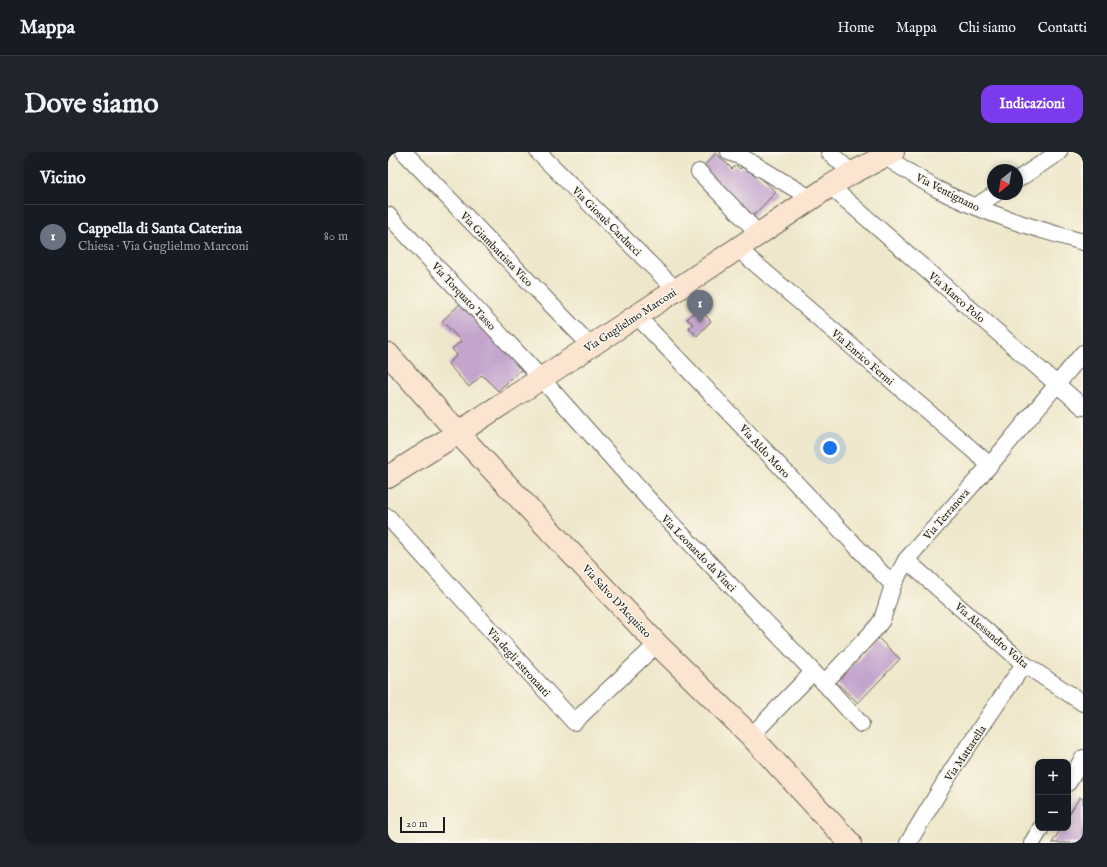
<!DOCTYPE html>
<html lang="it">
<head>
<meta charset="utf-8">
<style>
  :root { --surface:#171b24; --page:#20242c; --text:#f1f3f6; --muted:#9ea1a6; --line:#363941; --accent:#7c3aed }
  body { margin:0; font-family:"IM FELL English",serif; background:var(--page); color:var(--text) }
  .controls { position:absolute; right:12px; bottom:12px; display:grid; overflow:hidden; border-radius:8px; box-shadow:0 2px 6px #0003 }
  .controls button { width:36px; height:36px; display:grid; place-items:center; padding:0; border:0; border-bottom:1px solid var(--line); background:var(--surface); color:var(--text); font:20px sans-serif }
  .compass { position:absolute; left:599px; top:12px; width:36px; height:36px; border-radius:50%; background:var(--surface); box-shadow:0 2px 6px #0003; rotate:210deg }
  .scale { position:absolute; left:12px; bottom:10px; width:45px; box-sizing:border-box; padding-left:4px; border:2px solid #1c1c1c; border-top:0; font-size:11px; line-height:14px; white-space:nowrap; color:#1c1c1c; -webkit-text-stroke:3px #fbf7ec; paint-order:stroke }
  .you { position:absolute; left:442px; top:296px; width:14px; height:14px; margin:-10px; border:3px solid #fff; border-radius:50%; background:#1a73e8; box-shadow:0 0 0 6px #1a73e833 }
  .badge { display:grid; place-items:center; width:26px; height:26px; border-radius:50%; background:var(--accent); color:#fff; font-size:13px; font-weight:700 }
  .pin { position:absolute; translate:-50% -33px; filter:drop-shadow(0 1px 2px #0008) }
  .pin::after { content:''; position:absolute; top:21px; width:14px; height:12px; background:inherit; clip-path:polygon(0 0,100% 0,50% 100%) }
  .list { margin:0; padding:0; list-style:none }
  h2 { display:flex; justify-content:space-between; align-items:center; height:52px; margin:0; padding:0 16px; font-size:17px }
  h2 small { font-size:13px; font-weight:400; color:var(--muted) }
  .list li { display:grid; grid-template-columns:26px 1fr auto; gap:12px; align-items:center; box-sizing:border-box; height:64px; padding:0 16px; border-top:1px solid var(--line) }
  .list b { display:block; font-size:15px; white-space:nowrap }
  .list p { margin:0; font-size:13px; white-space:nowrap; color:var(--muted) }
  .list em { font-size:13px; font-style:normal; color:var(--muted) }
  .map { position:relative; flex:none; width:695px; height:691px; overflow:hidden; border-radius:12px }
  header { display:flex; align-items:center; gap:24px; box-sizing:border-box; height:56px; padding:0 20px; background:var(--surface); border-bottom:1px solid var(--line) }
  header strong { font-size:19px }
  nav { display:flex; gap:22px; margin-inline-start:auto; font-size:14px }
  .intro { display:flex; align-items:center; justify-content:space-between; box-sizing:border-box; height:96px; padding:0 24px }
  h1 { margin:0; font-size:28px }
  .button { padding:10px 18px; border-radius:12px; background:var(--accent); color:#fff; font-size:14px; font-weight:700 }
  main { display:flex; gap:24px; padding:0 24px }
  aside { flex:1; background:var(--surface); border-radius:12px; box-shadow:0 2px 6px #0003 }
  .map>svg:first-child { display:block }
  .building { fill:#c3a4cc }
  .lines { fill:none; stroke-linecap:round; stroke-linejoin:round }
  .street-casing { stroke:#666359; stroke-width:18 }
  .secondary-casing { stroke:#666359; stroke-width:24 }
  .street { stroke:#fff; stroke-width:16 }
  .secondary { stroke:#fce5d0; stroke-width:22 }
  .labels { text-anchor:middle; stroke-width:3; stroke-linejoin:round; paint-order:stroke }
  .street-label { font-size:11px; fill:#1c1c1c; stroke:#fbf7ec }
</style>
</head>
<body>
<header>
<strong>Mappa</strong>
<nav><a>Home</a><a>Mappa</a><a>Chi siamo</a><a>Contatti</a></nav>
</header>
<div class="intro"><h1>Dove siamo</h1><a class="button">Indicazioni</a></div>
<main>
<aside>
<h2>Vicino<small></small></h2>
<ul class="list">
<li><span class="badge" style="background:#6b7280">1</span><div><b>Cappella di Santa Caterina</b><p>Chiesa · Via Guglielmo Marconi</p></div><em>80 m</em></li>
</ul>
</aside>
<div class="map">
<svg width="695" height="691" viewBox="0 0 695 691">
  <rect width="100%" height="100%" fill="#fbf7ec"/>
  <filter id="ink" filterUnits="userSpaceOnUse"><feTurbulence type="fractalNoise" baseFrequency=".025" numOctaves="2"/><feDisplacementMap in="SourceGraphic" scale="8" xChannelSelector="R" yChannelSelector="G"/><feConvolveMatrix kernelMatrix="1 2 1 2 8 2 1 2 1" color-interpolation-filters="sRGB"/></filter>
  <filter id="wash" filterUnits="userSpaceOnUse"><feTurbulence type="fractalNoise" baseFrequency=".012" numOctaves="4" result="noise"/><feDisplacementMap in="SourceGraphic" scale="16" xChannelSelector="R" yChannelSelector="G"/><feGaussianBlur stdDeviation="0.9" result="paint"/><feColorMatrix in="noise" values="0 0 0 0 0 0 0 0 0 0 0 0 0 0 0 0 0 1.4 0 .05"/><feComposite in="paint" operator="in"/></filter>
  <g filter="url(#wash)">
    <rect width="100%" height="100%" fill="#efe7cb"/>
    <g id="blocks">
      <!-- building -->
      <g class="building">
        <path d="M328,1L344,17L348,13L352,17L358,12L388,40L364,65L314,16Z"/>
        <path d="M75,149L137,214L110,239L94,223L81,235L60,212L69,203L64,197L73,189L54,169Z"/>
        <path d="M310,156L323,169L309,184L301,176L305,172L299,167Z"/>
        <path d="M490,486L512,507L470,551L448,530Z"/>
        <path d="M692,645L695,647V691H664L673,676H680V664Z"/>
      </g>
    </g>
  </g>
  <g filter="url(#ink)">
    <use href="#blocks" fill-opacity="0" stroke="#666359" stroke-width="1"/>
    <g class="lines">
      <!-- street casing -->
      <g class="street-casing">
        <g id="street">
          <path d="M16,0L203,194"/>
          <path d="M150,0L288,138"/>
          <path d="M341,0L354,5L424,47"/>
          <path d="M441,0L464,21"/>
          <path d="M497,5C514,15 531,27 549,37C595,61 645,76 695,90"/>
          <path d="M311,20L371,82"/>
          <path d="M629,28L671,0"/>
          <path d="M442,34L695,255"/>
          <path d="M588,54L607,42"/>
          <path d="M0,63L153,226L263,350L436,531L473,572"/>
          <path d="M349,96L602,313"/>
          <path d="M249,164L505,433"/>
          <path d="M0,365L186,570L269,492"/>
          <path d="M518,408L636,512L695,551"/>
          <path d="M436,531L488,476L494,468L505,433L518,408L602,313L695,201"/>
          <path d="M363,584L425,520"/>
          <path d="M680,631L695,606"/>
          <path d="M520,691L566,615L636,512"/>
          <path d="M644,691L653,676"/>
        </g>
      </g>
      <!-- secondary casing -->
      <g class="secondary-casing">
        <g id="secondary">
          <path d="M0,202L70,281L269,492L363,584L462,691"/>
          <path d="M0,325L70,281L288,138L442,34L464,21L505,0"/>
        </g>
      </g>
      <!-- street -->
      <use href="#street" class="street"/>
      <!-- secondary -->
      <use href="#secondary" class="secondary"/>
    </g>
  </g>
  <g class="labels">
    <!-- street labels -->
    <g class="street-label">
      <text transform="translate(560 40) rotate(27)" y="4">Via Ventignano</text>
      <text transform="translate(219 69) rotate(45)" y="4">Via Giosuè Carducci</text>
      <text transform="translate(109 97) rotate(46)" y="4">Via Giambattista Vico</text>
      <text transform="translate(76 144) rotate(47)" y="4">Via Torquato Tasso</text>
      <text transform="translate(569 145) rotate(41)" y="4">Via Marco Polo</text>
      <text transform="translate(242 168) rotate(-33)" y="4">Via Guglielmo Marconi</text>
      <text transform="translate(475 205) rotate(41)" y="4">Via Enrico Fermi</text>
      <text transform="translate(377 299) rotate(47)" y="4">Via Aldo Moro</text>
      <text transform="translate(558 362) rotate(-49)" y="4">Via Terranova</text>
      <text transform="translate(311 401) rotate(46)" y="4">Via Leonardo da Vinci</text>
      <text transform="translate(229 449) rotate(47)" y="4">Via Salvo D'Acquisto</text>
      <text transform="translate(604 483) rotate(41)" y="4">Via Alessandro Volta</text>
      <text transform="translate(131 510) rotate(48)" y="4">Via degli astronauti</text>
      <text transform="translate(577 601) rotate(-56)" y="4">Via Mattarella</text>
    </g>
  </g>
</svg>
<div class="controls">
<button>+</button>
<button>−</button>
</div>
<svg class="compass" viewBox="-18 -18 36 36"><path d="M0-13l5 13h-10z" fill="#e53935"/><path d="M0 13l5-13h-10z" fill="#9ea1a6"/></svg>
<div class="scale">20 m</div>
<div class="you"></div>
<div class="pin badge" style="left:312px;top:171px;background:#6b7280">1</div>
</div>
</main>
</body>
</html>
